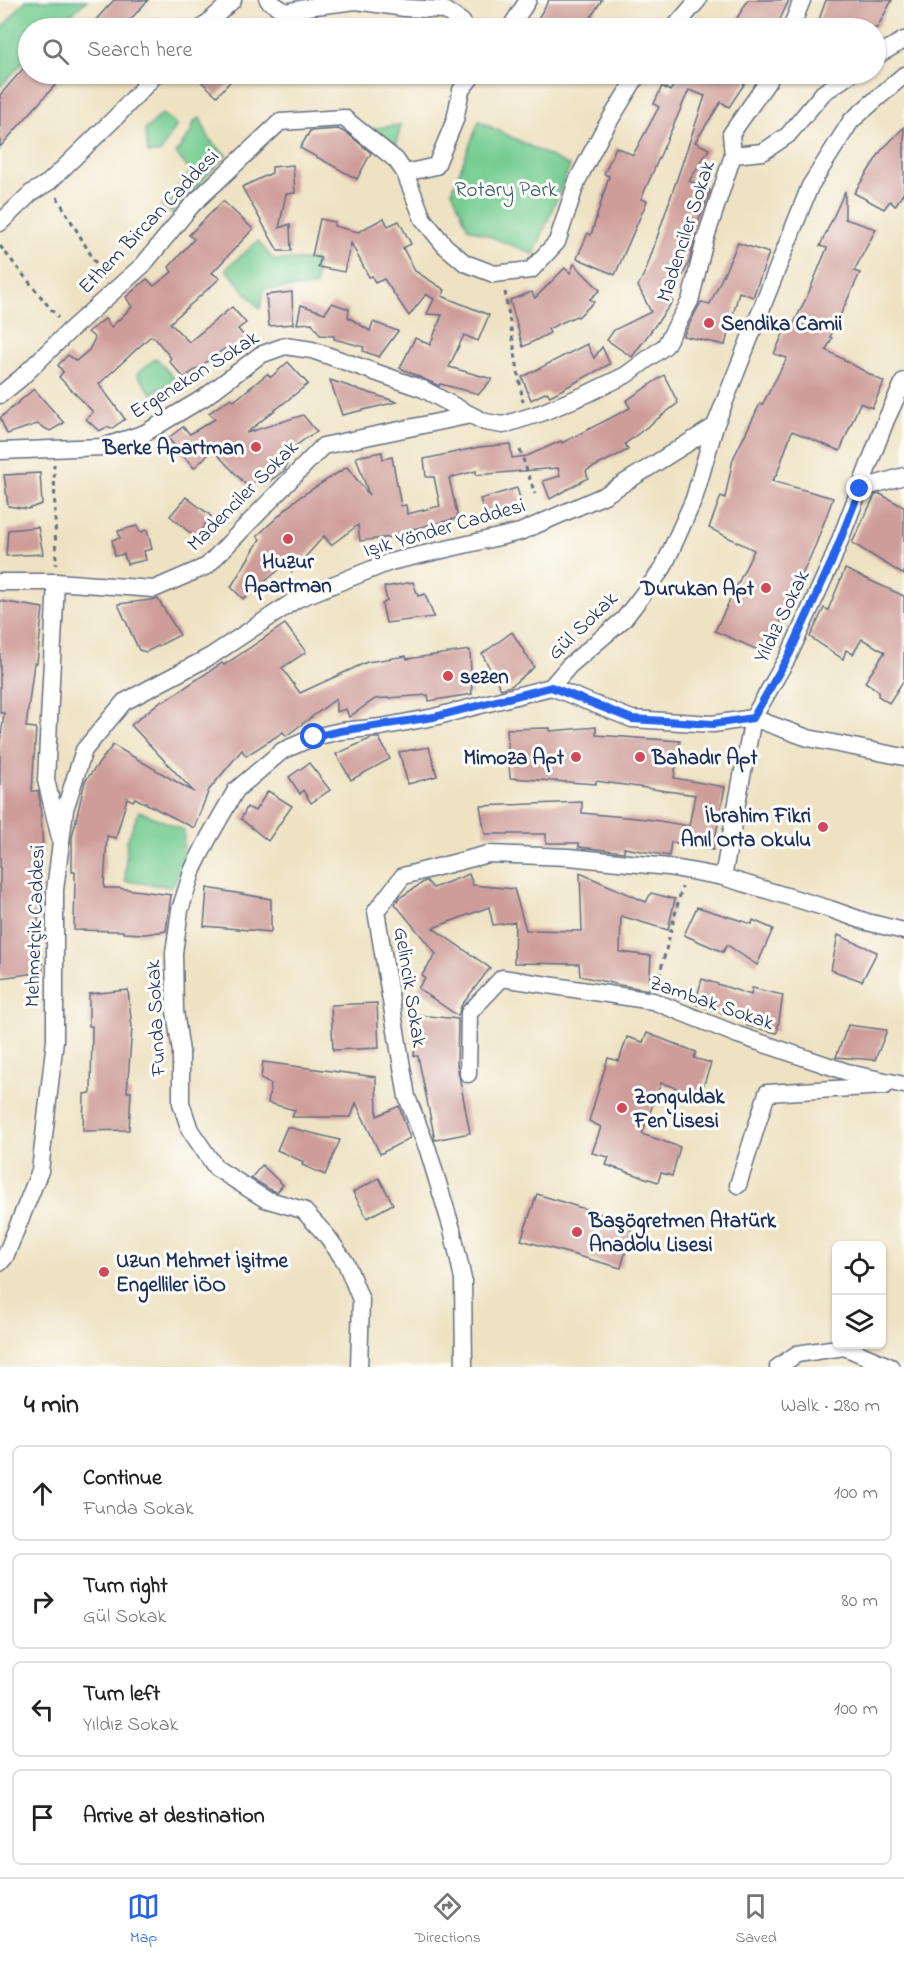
<!DOCTYPE html>
<html lang="en">
<head>
<meta charset="utf-8">
<style>
  :root { --surface:#fff; --page:#f6f6f6; --text:#222; --muted:#767676; --line:#e0e0e0; --accent:#2563eb }
  body { margin:0; font-family:"Indie Flower",sans-serif; background:var(--page); color:var(--text) }
  .controls { position:absolute; right:18px; bottom:18px; display:grid; overflow:hidden; border-radius:9px; box-shadow:0 2px 4px #0004 }
  .controls button { width:54px; height:54px; display:grid; place-items:center; padding:0; border:0; border-bottom:2px solid var(--line); background:var(--surface); color:var(--text); font:30px sans-serif }
  .stop { position:absolute; width:18px; height:18px; margin:-14px; border:4px solid #2563eb; border-radius:50%; background:#fff }
  .stop.end { background:#2563eb; border-color:#fff; box-shadow:0 2px 6px #0008 }
  .list { margin:0; padding:0; list-style:none }
  h2 { display:flex; justify-content:space-between; align-items:center; height:78px; margin:0; padding:0 24px; font-size:26px }
  h2 small { font-size:20px; font-weight:400; color:var(--muted) }
  .list li { display:grid; grid-template-columns:39px 1fr auto; gap:18px; align-items:center; box-sizing:border-box; height:96px; margin:0 12px 12px; padding:0 12px; border:2px solid var(--line); border-radius:9px }
  .list b { display:block; font-size:22px; white-space:nowrap }
  .list p { margin:0; font-size:20px; white-space:nowrap; color:var(--muted) }
  .list em { font-size:20px; font-style:normal; color:var(--muted) }
  .icon { flex:none; width:33px; height:33px; fill:none; stroke:currentColor; stroke-width:2; stroke-linecap:round; stroke-linejoin:round }
  .map { position:relative; flex:none; width:904px; height:1367px; overflow:hidden }
  .search { position:absolute; background:var(--surface); box-shadow:0 2px 4px #0004; left:18px; right:18px; top:18px; height:66px; display:flex; align-items:center; gap:15px; box-sizing:border-box; padding:0 21px; border-radius:33px; color:var(--muted); font-size:22px }
  .sheet { height:510px; background:var(--surface) }
  nav { display:flex; justify-content:space-around; align-items:center; box-sizing:border-box; height:84px; border-top:2px solid var(--line); background:var(--surface); font-size:16px; color:var(--muted) }
  nav a { display:grid; justify-items:center; gap:3px }
  nav .on { color:var(--accent) }
  .map>svg:first-child { display:block }
  .green { fill:#76cd92; stroke:#487e78; stroke-width:1.5 }
  .building { fill:#ce9c99 }
  .lines { fill:none; stroke-linecap:round; stroke-linejoin:round }
  .minor-casing { stroke:#656e81; stroke-width:19 }
  .path { stroke:#656e81; stroke-width:3; stroke-dasharray:4.5 4.5; stroke-linecap:butt }
  .minor { stroke:#fff; stroke-width:16 }
  .route { stroke:#2563eb; stroke-width:8 }
  .poi-dot { fill:#d1495b; stroke:#fdfcf7; stroke-width:2 }
  .labels { text-anchor:middle; stroke-width:6; stroke-linejoin:round; paint-order:stroke }
  .park-label { font-size:21px; fill:#365e6e; stroke:#fdfcf7 }
  .street-label { font-size:21px; fill:#1b2f5e; stroke:#fdfcf7 }
  .poi-label { font-size:21px; font-weight:bold; fill:#1b2f5e; stroke:#fdfcf7; text-anchor:start }
</style>
</head>
<body>
<div class="map">
<svg width="904" height="1367" viewBox="0 0 904 1367">
  <rect width="100%" height="100%" fill="#fdfcf7"/>
  <filter id="ink" filterUnits="userSpaceOnUse"><feTurbulence type="fractalNoise" baseFrequency=".0167" numOctaves="2"/><feDisplacementMap in="SourceGraphic" scale="12" xChannelSelector="R" yChannelSelector="G"/><feConvolveMatrix kernelMatrix="1 2 1 2 8 2 1 2 1" color-interpolation-filters="sRGB"/></filter>
  <filter id="wash" filterUnits="userSpaceOnUse"><feTurbulence type="fractalNoise" baseFrequency=".008" numOctaves="4" result="noise"/><feDisplacementMap in="SourceGraphic" scale="24" xChannelSelector="R" yChannelSelector="G"/><feGaussianBlur stdDeviation="1.35" result="paint"/><feColorMatrix in="noise" values="0 0 0 0 0 0 0 0 0 0 0 0 0 0 0 0 0 1.4 0 .05"/><feComposite in="paint" operator="in"/></filter>
  <g filter="url(#wash)">
    <rect width="100%" height="100%" fill="#eee2c2"/>
    <!-- green -->
    <g class="green">
      <path d="M26,0H87L56,28H28V57L0,87V30Z"/>
      <path d="M162,114L177,125L160,153H148L145,130Z"/>
      <path d="M200,118L210,140L226,155L172,213L161,206L191,172L176,153L192,131L194,121Z"/>
      <path d="M479,121L570,166L534,254L468,228L452,191Z"/>
      <path d="M401,125L396,145L369,129Z"/>
      <path d="M258,241L274,260H316V287L264,289L260,309L226,269Z"/>
      <path d="M156,358L175,379L152,394L137,374Z"/>
      <path d="M139,811L184,830L183,863L172,887L125,881L127,841Z"/>
    </g>
    <g id="blocks">
      <!-- building -->
      <g class="building">
        <path d="M114,0H148L123,28H88Z"/>
        <path d="M549,0H602L584,28H532Z"/>
        <path d="M748,0H789L776,28H731Z"/>
        <path d="M826,0H892L877,28H816Z"/>
        <path d="M28,63V74H65L0,147V95Z"/>
        <path d="M193,74H237L217,96Z"/>
        <path d="M682,74H751L729,107L721,102L695,142L709,149L689,181L708,187L707,190L710,191L694,233L696,234L689,262L669,303L673,301L632,357L607,340L614,330L651,312L638,286L646,270L705,96L689,90L641,199L647,201L615,275L577,258L588,233L591,235L609,176L604,174L616,147L633,155L659,107L654,104L662,86L670,91Z"/>
        <path d="M904,127V192L895,206L890,201L884,209L854,193L881,151Z"/>
        <path d="M338,129L348,134L371,153L357,179L300,148L310,131Z"/>
        <path d="M293,165L295,193L286,194L279,228L290,224L291,251H278L242,187L272,173V167Z"/>
        <path d="M845,191V219L876,229L854,271L860,273L830,337L832,338L826,350L884,382L872,408L860,403L840,451L792,431L777,474L772,481L833,498L816,544L780,624L782,625L767,654L715,631L754,550L709,528L721,496L725,498L733,459L760,404L762,405L787,358L774,354L788,323L793,325L809,292L827,248L820,246Z"/>
        <path d="M223,201L253,229L212,273L220,278L170,323L189,342L232,307L246,323L238,329L247,339L231,352L227,347L184,378L169,361L171,358L154,337L153,338L151,336L99,384L125,419L111,429L107,427L99,431L86,419L93,412L59,377L63,372L58,365L68,355L76,361L89,350L95,338L88,332L105,319L111,327L132,307L126,297L147,279L154,286L172,272L169,267L194,239L189,235Z"/>
        <path d="M384,218L388,226L399,221L411,244L403,248L415,271L445,290L442,296L489,315L478,341L464,335L449,367L492,379L479,394L440,384L439,386L400,368L415,338L430,345L442,315L427,314L434,299L426,294L409,316L384,279L375,283L372,276L369,277L351,243L344,272L318,267L321,258L312,256L320,219L335,222L334,226L358,232Z"/>
        <path d="M738,243L769,253L753,297L739,292L725,345L683,336L701,302L710,304Z"/>
        <path d="M574,264L600,290L590,299L594,302L578,317L576,316L548,329L550,333L523,347L510,300L532,292L535,298L565,268L570,273Z"/>
        <path d="M292,292L293,324L269,326L266,295Z"/>
        <path d="M332,303L349,309L348,317L370,331L373,322L398,331L379,357L363,351L364,347L334,339V336L320,335L312,323L297,324L301,305L325,313Z"/>
        <path d="M587,344L594,358L602,347L610,364L550,396L547,392L531,400L522,377Z"/>
        <path d="M288,362L308,384L246,433L303,415L317,432L309,436L281,457L287,463L285,470L264,485L254,482L248,487L213,450L194,468L168,438L183,427L190,434L215,419L209,413L231,398L234,401L267,374L271,377Z"/>
        <path d="M664,375L678,403L625,444L628,450L586,471L588,478L550,499L543,481L560,476L558,468L476,475V471L449,478L458,518L408,530V535L360,541L358,525L331,545L324,536L292,572L285,565L243,599L231,587L260,539L257,536L298,498L347,467L369,495L356,457L382,452L383,459L392,457L401,506L406,505L407,514L440,506L434,477H426L424,459L479,447L510,444L512,458L527,456L561,441L562,443L630,408L626,401Z"/>
        <path d="M330,380L397,402L342,415Z"/>
        <path d="M34,389L64,423L50,431L37,424L7,434L0,418Z"/>
        <path d="M40,473L42,504L28,509L8,506L4,475Z"/>
        <path d="M517,488L522,505L485,516L480,499Z"/>
        <path d="M880,494L904,507V575L852,543L875,495Z"/>
        <path d="M186,497L211,516L196,538L170,516Z"/>
        <path d="M137,526L140,532L147,530L152,549L144,551L146,560L127,564L124,554L115,556L112,540L120,538L118,531Z"/>
        <path d="M38,527L43,554L6,556L8,530Z"/>
        <path d="M845,569L904,596V680L889,703L878,696L879,691L865,682L885,652L862,639L853,654L846,650L843,659L810,637L824,608L828,610Z"/>
        <path d="M413,582L418,596L425,594L434,617L386,623L382,604L387,601L384,587Z"/>
        <path d="M158,599L180,635L146,652L139,650L118,604Z"/>
        <path d="M0,601L43,608L37,663H34L26,727L36,728L32,791H38L40,801L43,852H40L41,916H38L43,972L0,978V743L4,713H0Z"/>
        <path d="M285,624L306,652L282,668L300,693L367,662L406,656L407,659L470,650L472,694L429,701L428,695L375,699L349,717L346,709L336,712V699L286,736L283,732L246,756L242,750L209,790L194,828L135,798L133,801L127,798L116,838L107,836L104,888H118L171,895L166,931L145,934L123,933V931L74,930L75,872H72V837L85,781L113,745L194,792L131,725L162,700L163,702L222,663L224,665Z"/>
        <path d="M512,632L534,667L511,686L501,689L482,654Z"/>
        <path d="M596,727V735L680,741L674,778L725,787L713,850L671,842L669,856L624,848V852L579,847V843H546V834H485L480,806L582,802V813L647,819L689,826L695,795L596,781V784L510,778L507,729L550,728V731Z"/>
        <path d="M372,738H379L390,759L351,780L336,754Z"/>
        <path d="M429,747L437,776L408,784L399,752Z"/>
        <path d="M309,763L330,790L311,803L303,790L300,794L289,777Z"/>
        <path d="M268,791L292,806L268,841L241,819L247,807L255,811Z"/>
        <path d="M580,873L646,902L651,893L675,899L668,930L621,916L620,952L651,956L649,990L620,985L580,976L579,964L514,963L515,922L493,925L489,907L433,928L490,968L461,1006L458,1016L418,988L425,978L422,975L436,954L395,904L399,898L425,881H427L433,888L469,874L473,885L514,889L526,930L582,931Z"/>
        <path d="M207,888L271,899V932L204,926Z"/>
        <path d="M697,907L752,924L753,920L773,929L757,965L727,945L723,952L684,935Z"/>
        <path d="M838,935L877,952L862,981L831,970Z"/>
        <path d="M702,979L751,995L752,988L783,995L777,1033L747,1026V1022L695,1004Z"/>
        <path d="M128,990L132,1028L127,1092H131L129,1130L83,1131L84,1094L91,1093L92,1026H89V994Z"/>
        <path d="M377,1003L379,1048L333,1050L331,1005Z"/>
        <path d="M418,1015L458,1019L457,1065L470,1133L435,1140L418,1056H414Z"/>
        <path d="M848,1025L887,1030L875,1060L836,1057Z"/>
        <path d="M647,1033L696,1052L694,1058L711,1063L700,1096L661,1083L642,1134L680,1147L672,1176L661,1173L658,1182L606,1165L609,1157L592,1153L601,1127L589,1121L608,1058L619,1061L627,1037L643,1042Z"/>
        <path d="M263,1062L376,1077L377,1116L399,1106L410,1138L380,1154L356,1103L351,1117H292L295,1110L268,1103L271,1084L261,1079Z"/>
        <path d="M287,1127L340,1140L325,1175L302,1165L304,1162L277,1150Z"/>
        <path d="M262,1165L283,1185L277,1192L269,1189L251,1178Z"/>
        <path d="M379,1178L393,1204L367,1218L353,1192Z"/>
        <path d="M537,1194L633,1224L621,1268L521,1240Z"/>
      </g>
    </g>
  </g>
  <g filter="url(#ink)">
    <use href="#blocks" fill-opacity="0" stroke="#656e81" stroke-width="1.5"/>
    <g class="lines">
      <!-- minor casing -->
      <g class="minor-casing">
        <g id="minor">
          <path d="M268,0L285,12L315,6L356,1L405,8L444,10L462,22L466,28"/>
          <path d="M202,28L233,0"/>
          <path d="M510,28L528,0"/>
          <path d="M674,28L698,0"/>
          <path d="M791,28L802,0"/>
          <path d="M876,56L904,40"/>
          <path d="M733,155L763,152L788,135L823,93L851,74"/>
          <path d="M405,173L436,166L455,120L461,90L474,74"/>
          <path d="M0,223L31,193L49,182L116,117L156,74"/>
          <path d="M0,395L21,378L69,331L143,265L192,205L280,122L344,118L396,160L405,173L423,219L445,246L465,263L494,274L531,270L557,242L577,181L602,133L638,74"/>
          <path d="M715,426L694,499L663,568L624,619L569,666L551,687L632,719L713,724L753,718L808,738L904,757"/>
          <path d="M0,451L102,447L145,433L205,397L260,355L285,346L312,350L423,389L471,415"/>
          <path d="M860,489L904,476"/>
          <path d="M0,582H56L154,589L207,566L323,446L471,415L485,422L503,425L541,413L587,394L626,375L665,346L690,301L705,240L733,155L731,134L773,74"/>
          <path d="M61,842L65,809L84,750L124,702L211,656L297,599L390,562L520,532L605,495L715,426L810,186L851,121L904,75"/>
          <path d="M723,877L753,718L789,655L832,561L886,420L904,381"/>
          <path d="M468,1074L469,1013L502,978L653,1001L738,1035L853,1074L904,1085"/>
          <path d="M738,1185L767,1093L885,1086"/>
          <path d="M0,1263L5,1257L40,1171L55,1040V890L61,842L46,780L56,582"/>
          <path d="M359,1367L361,1300L346,1263L327,1236L303,1210L265,1199L216,1168L190,1130L181,1103V1052L175,1011L174,953L180,910L193,869L209,837L236,790L282,751L314,737L341,731L381,727L434,717L551,687"/>
          <path d="M464,1367L463,1279L452,1229L428,1150L407,1097L376,911L403,876L488,854L569,857L668,867L723,877L830,909L867,922L904,931"/>
          <path d="M778,1367L797,1354L844,1347L891,1367"/>
        </g>
      </g>
      <!-- path -->
      <g class="path">
        <path d="M57,197L105,279"/>
        <path d="M0,246L58,318"/>
        <path d="M505,292L523,402"/>
        <path d="M520,450L535,494"/>
        <path d="M54,464L56,565"/>
        <path d="M657,985L682,887"/>
      </g>
      <!-- minor -->
      <use href="#minor" class="minor"/>
    </g>
  </g>
  <g class="lines" filter="url(#ink)">
    <!-- route -->
    <path class="route" d="M314,737L340,731L434,717L551,687L632,719L713,724L753,718L789,655L832,561L860,489"/>
  </g>
  <!-- markers -->
  <g class="poi-dot">
    <circle cx="709" cy="323" r="6"/>
    <circle cx="256" cy="447" r="6"/>
    <circle cx="288" cy="539" r="6"/>
    <circle cx="766" cy="588" r="6"/>
    <circle cx="448" cy="676" r="6"/>
    <circle cx="576" cy="757" r="6"/>
    <circle cx="640" cy="757" r="6"/>
    <circle cx="823" cy="827" r="6"/>
    <circle cx="622" cy="1108" r="6"/>
    <circle cx="577" cy="1232" r="6"/>
    <circle cx="104" cy="1272" r="6"/>
  </g>
  <g class="labels">
    <!-- park labels -->
    <g class="park-label">
      <text x="506" y="196">Rotary Park</text>
    </g>
    <!-- street labels -->
    <g class="street-label">
      <text transform="translate(148 221) rotate(-46)" y="7">Ethem Bircan Caddesi</text>
      <text transform="translate(685 231) rotate(-72)" y="7">Madenciler Sokak</text>
      <text transform="translate(194 374) rotate(-32)" y="7">Ergenekon Sokak</text>
      <text transform="translate(242 495) rotate(-45)" y="7">Madenciler Sokak</text>
      <text transform="translate(444 527) rotate(-16)" y="7">Işık Yönder Caddesi</text>
      <text transform="translate(781 616) rotate(-64)" y="7">Yıldız Sokak</text>
      <text transform="translate(582 625) rotate(-44)" y="7">Gül Sokak</text>
      <text transform="translate(34 926) rotate(-88)" y="7">Mehmetçik Caddesi</text>
      <text transform="translate(411 987) rotate(81)" y="7">Gelincik Sokak</text>
      <text transform="translate(712 1002) rotate(19)" y="7">Zambak Sokak</text>
      <text transform="translate(155 1018) rotate(-93)" y="7">Funda Sokak</text>
    </g>
    <!-- poi labels -->
    <g class="poi-label">
      <text x="721" y="330">Sendika Camii</text>
      <text x="244" y="454" text-anchor="end">Berke Apartman</text>
      <text x="288" y="568" text-anchor="middle">Huzur<tspan x="288" dy="24">Apartman</tspan></text>
      <text x="754" y="595" text-anchor="end">Durukan Apt</text>
      <text x="460" y="683">sezen</text>
      <text x="564" y="764" text-anchor="end">Mimoza Apt</text>
      <text x="652" y="764">Bahadır Apt</text>
      <text x="811" y="822" text-anchor="end">İbrahim Fikri<tspan x="811" dy="24">Anıl Orta Okulu</tspan></text>
      <text x="634" y="1103">Zonguldak<tspan x="634" dy="24">Fen Lisesi</tspan></text>
      <text x="589" y="1227">Başögretmen Atatürk<tspan x="589" dy="24">Anadolu Lisesi</tspan></text>
      <text x="116" y="1267">Uzun Mehmet İşitme<tspan x="116" dy="24">Engelliler İÖO</tspan></text>
    </g>
  </g>
</svg>
<div class="controls">
<button><svg class="icon" aria-label="locate" viewBox="0 0 24 24"><circle cx="12" cy="12" r="6"/><path d="M12 2v4M12 18v4M2 12h4M18 12h4"/></svg></button>
<button><svg class="icon" aria-label="layers" viewBox="0 0 24 24"><path d="M12 4l9 5-9 5-9-5zM3 14l9 5 9-5"/></svg></button>
</div>
<div class="stop" style="left:314px;top:737px"></div>
<div class="stop end" style="left:860px;top:489px"></div>
<div class="search"><svg class="icon" aria-label="search" viewBox="0 0 24 24"><circle cx="10" cy="10" r="6"/><path d="M15 15l6 6"/></svg>Search here</div>
</div>
<section class="sheet">
<h2>4 min<small>Walk · 280 m</small></h2>
<ul class="list">
<li><svg class="icon" aria-label="ahead" viewBox="0 0 24 24"><path d="M12 20V5M6 11l6-6 6 6"/></svg><div><b>Continue</b><p>Funda Sokak</p></div><em>100 m</em></li>
<li><svg class="icon" aria-label="right" viewBox="0 0 24 24"><path d="M7 20v-9h11M14 6l5 5-5 5"/></svg><div><b>Turn right</b><p>Gül Sokak</p></div><em>80 m</em></li>
<li><svg class="icon" aria-label="left" viewBox="0 0 24 24"><path d="M17 20v-9H6M10 6l-5 5 5 5"/></svg><div><b>Turn left</b><p>Yıldız Sokak</p></div><em>100 m</em></li>
<li><svg class="icon" aria-label="arrive" viewBox="0 0 24 24"><path d="M6 21V4h12l-3 4 3 4H6"/></svg><div><b>Arrive at destination</b></div></li>
</ul>
</section>
<nav>
<a class="on"><svg class="icon" aria-label="map" viewBox="0 0 24 24"><path d="M3 6l6-2 6 2 6-2v14l-6 2-6-2-6 2zM9 4v14M15 6v14"/></svg>Map</a>
<a><svg class="icon" aria-label="directions" viewBox="0 0 24 24"><path d="M12 3l9 9-9 9-9-9zM9 14v-3h6M13 9l2 2-2 2"/></svg>Directions</a>
<a><svg class="icon" aria-label="saved" viewBox="0 0 24 24"><path d="M7 4h10v16l-5-4-5 4z"/></svg>Saved</a>
</nav>
</body>
</html>
